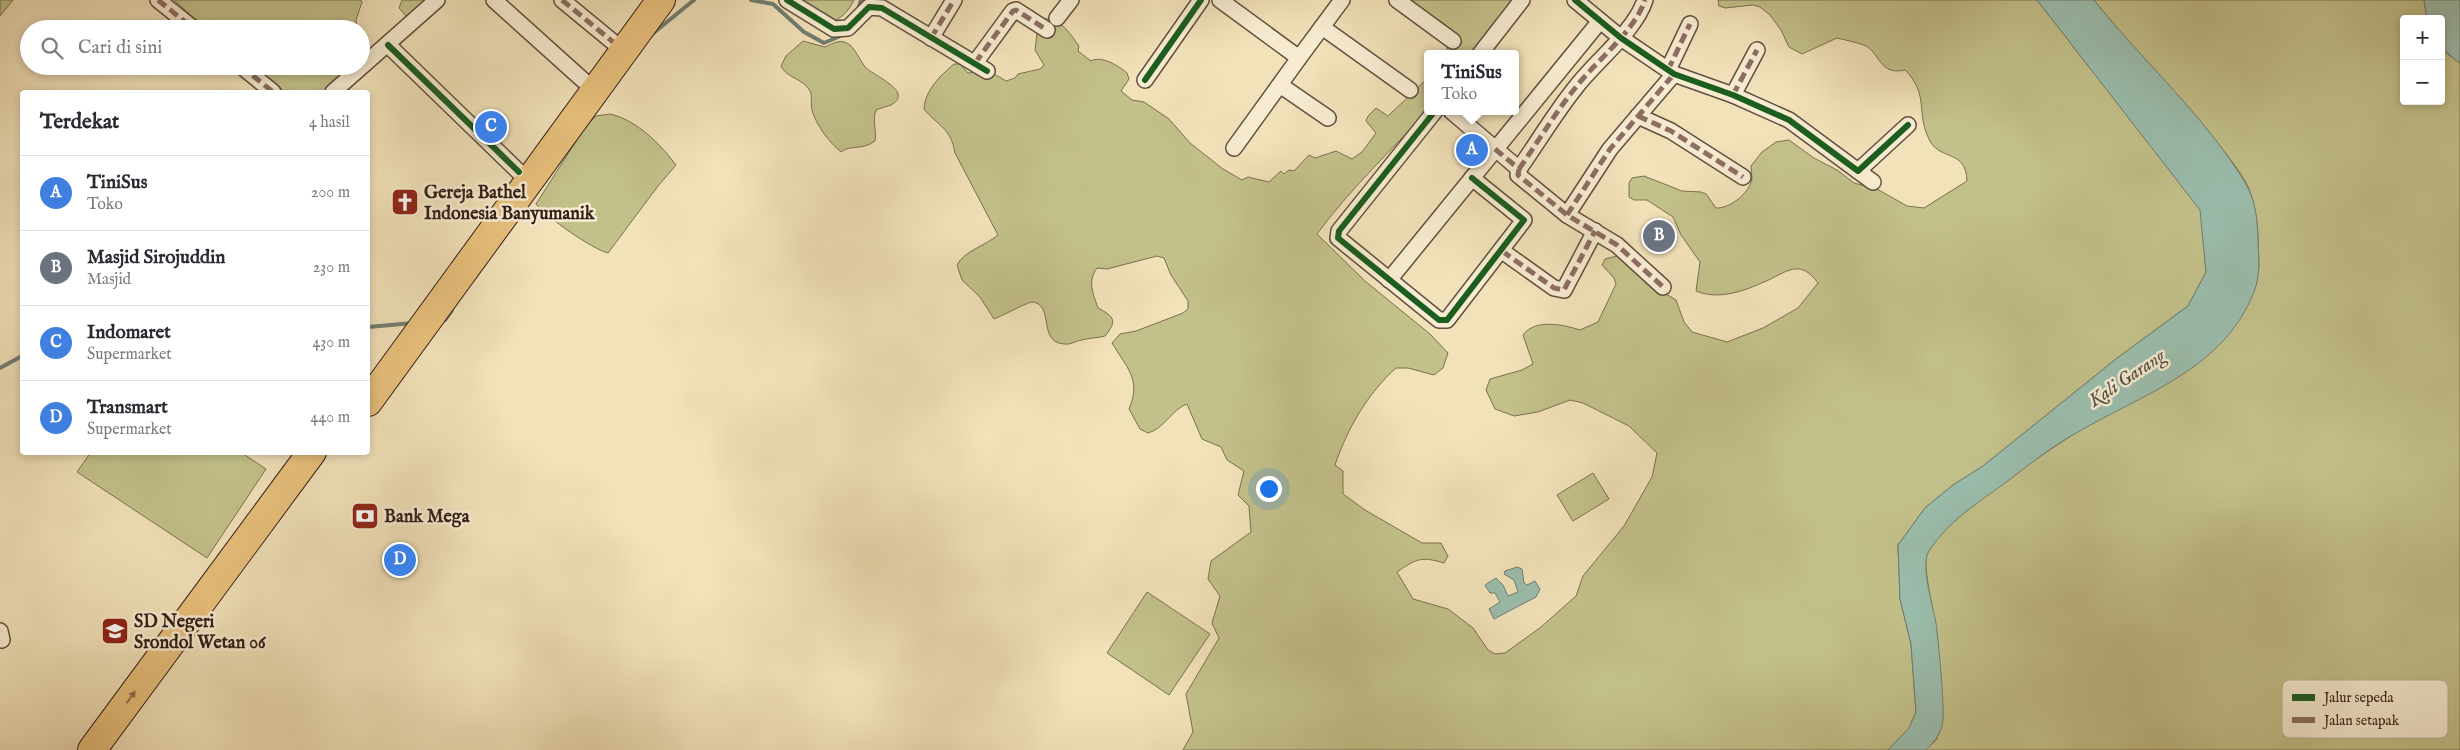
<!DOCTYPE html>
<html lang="id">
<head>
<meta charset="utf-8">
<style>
  :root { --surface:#fff; --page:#f2f2f3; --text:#2b2b33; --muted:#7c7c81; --line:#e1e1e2; --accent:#8f2418 }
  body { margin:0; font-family:"IM FELL English",serif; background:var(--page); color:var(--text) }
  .controls { position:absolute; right:15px; top:15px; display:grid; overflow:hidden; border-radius:5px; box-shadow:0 2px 8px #0003 }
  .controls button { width:45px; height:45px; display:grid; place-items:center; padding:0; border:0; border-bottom:1px solid var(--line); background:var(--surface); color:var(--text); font:25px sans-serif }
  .you { position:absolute; left:1268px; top:488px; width:18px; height:18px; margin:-12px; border:4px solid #fff; border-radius:50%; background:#1a73e8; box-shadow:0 0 0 8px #1a73e833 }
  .badge { display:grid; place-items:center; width:32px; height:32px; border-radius:50%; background:var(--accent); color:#fff; font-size:16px; font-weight:700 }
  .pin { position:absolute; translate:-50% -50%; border:2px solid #fff; box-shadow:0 1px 5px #0006 }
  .popup { position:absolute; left:1424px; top:50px; width:95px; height:65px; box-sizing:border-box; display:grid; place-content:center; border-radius:5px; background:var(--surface); filter:drop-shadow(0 1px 4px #0005); font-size:16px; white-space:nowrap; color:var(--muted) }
  .popup b { font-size:19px; color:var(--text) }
  .popup::after { content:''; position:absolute; left:50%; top:100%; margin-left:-10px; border:10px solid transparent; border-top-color:var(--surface) }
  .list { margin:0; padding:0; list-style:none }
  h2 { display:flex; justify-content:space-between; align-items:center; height:65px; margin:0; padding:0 20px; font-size:21px }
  h2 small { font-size:16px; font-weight:400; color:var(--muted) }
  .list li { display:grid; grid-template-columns:32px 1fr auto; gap:15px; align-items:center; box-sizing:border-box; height:75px; padding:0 20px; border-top:1px solid var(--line) }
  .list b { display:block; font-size:19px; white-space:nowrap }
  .list p { margin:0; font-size:16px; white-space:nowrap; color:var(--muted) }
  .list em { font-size:16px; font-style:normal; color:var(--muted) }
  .icon { flex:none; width:28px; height:28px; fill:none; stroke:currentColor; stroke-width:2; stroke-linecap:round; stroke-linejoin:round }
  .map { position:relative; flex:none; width:2460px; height:750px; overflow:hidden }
  .search { position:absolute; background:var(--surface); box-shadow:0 2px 8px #0003; left:20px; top:20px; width:350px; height:55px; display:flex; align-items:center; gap:12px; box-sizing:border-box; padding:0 18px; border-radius:28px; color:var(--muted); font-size:19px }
  .panel { position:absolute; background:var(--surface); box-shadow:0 2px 8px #0003; left:20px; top:90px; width:350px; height:365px; border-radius:5px }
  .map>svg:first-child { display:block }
  .green { fill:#c3c18a; stroke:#7a7050 }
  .water { fill:#9bbeae; stroke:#717e72 }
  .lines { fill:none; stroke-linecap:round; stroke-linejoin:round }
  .stream { stroke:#717e72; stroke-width:4 }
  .street-casing { stroke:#624f40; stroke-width:18 }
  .highway-casing { stroke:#321e17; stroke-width:30 }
  .street { stroke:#f7ecd2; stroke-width:15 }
  .highway { stroke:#e9c17d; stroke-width:28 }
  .quiet { stroke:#8d6e63; stroke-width:5; stroke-dasharray:10 5; stroke-linecap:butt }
  .cycleway-casing { stroke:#f7ecd2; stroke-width:9 }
  .cycleway { stroke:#1b5e20; stroke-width:6 }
  .oneway { fill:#8e704a }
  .labels { text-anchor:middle; stroke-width:5; stroke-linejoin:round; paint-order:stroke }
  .poi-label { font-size:18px; font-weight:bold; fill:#321e17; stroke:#f7ecd2; text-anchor:start }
  .water-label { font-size:19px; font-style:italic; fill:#524e44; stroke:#f7ecd2 }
  .key { fill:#f7ecd2; stroke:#bcae9a; stroke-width:1 }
  .key-label { font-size:14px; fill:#321e17 }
</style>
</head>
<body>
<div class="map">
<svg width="2460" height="750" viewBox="0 0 2460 750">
  <rect width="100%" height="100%" fill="#f2e2ba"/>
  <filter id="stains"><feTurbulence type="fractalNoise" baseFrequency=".004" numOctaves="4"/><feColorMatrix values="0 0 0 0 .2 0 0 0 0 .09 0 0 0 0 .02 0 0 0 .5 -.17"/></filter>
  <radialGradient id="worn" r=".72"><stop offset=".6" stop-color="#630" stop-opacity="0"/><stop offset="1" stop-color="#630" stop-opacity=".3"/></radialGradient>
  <!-- green -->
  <g class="green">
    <path d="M0,0H13L0,16Z"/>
    <path d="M174,0H361L362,2L356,20L357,29H206Z"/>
    <path d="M402,0H429L413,14L406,16L399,8Z"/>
    <path d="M793,0H854C848,12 842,18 830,23Z"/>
    <path d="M1398,0H1514L1473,54H1447V41Z"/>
    <path d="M1718,0H2037L2201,210L2206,272L2188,306L2116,359L1983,466L1953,485L1925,508L1898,545L1900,599L1911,644L1916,712L1909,728L1888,750H1183L1193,732L1186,694L1219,638L1212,623L1220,596L1208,579L1211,561L1251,532L1249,506L1238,495L1244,471L1227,460L1221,447L1202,439L1187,404C1171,410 1164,429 1148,433L1140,429L1129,409C1142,379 1126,367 1112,343L1120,334L1136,331L1183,313L1188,309V301L1171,275L1164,258L1157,256L1107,269L1097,268C1087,282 1093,293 1098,308C1115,317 1117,321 1105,336C1097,338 1089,338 1082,340C1075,341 1071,345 1064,344C1037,342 1055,304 1032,302C1028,302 1002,316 994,319L980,297L962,280L957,265C964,251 985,246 998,235L955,153C951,128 939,127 924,109C925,90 940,76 954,64H960L968,73C983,71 993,72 1006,81L1015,78L1018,74L1040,69L1044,65L1035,50L1037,33L1035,29L1042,20C1057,13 1071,35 1079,46L1078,51L1091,61C1101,55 1119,66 1127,73L1129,79L1121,91L1132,100L1144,102L1169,119L1190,143L1223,169L1242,180L1248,177L1269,182L1281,171L1284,174L1289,170L1294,171L1309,155L1315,158L1336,151L1352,159L1362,152L1376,133L1366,121L1368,116L1376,108L1388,116L1428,78V110C1391,151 1350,189 1317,234L1365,281L1430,334L1448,353L1443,368L1434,375L1408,368H1396C1368,393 1347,429 1335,465L1343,471V494L1365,510L1422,543H1441L1448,556L1444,563C1421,556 1416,559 1397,572L1413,599L1448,609L1473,628L1488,650L1495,654L1505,653L1541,627L1576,596L1583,576L1624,526L1652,477L1657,453L1629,426L1583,403L1570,400L1538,412L1514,416L1495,409L1486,390L1490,379L1522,370L1533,364L1523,335C1535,318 1565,325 1580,330L1598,322L1616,284L1614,278L1602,265L1605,259L1617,256L1650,274L1666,294L1676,300L1684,322L1692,332L1727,342L1763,328L1798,308L1818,283C1799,257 1786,273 1764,282C1742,292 1718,300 1696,291L1700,262L1681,235L1673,217L1647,200H1634L1629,197V183L1632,178L1644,176L1682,191L1701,192L1706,194L1716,208C1729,209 1750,193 1752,179C1752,175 1751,170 1751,166L1762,152L1776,142L1789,140L1814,158L1837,170L1854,183L1877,189L1907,206L1924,208L1967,181C1966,149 1941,161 1930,141C1915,113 1930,95 1905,70C1879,76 1881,53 1864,45C1855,42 1845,40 1837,38L1802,54L1789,47L1781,30L1770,15L1760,7L1753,5L1725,8L1719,6Z"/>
    <path d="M2094,0H2424L2427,19H2404V101H2441V45L2445,52L2460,63V750H1926L1937,739C1936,691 1940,642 1930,595C1928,586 1924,561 1927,553C1940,521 2045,453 2077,432L2259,268C2258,242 2259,213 2249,189C2242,172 2223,150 2211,136C2174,89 2131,47 2094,0Z"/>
    <path d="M803,41L825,47C832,44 839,39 847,43C855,47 860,61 866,68C873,75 915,92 891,105C886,107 880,108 876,110C872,121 877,130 875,141C862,151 851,144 841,152C829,142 816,125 812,110C810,104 813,96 810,91C804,79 785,77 781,66L786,56Z"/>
    <path d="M254,66H351L323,92H278Z"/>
    <path d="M610,114C637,120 660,144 676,165L658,186L608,253C592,249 548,218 536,204L587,124L596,116Z"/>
    <path d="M91,452L242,453L266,469L207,558L77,472Z"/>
    <path d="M1593,473L1609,499L1573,521L1557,495Z"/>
    <path d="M1147,592L1210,634L1169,695L1107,653Z"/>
  </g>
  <!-- water -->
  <g class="water">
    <path d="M2037,0H2094C2144,63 2206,116 2247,186C2256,201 2258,226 2258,243C2259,259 2260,277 2254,292C2224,369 2143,394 2078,432C2052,446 2029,465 2005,483C1978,503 1948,521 1929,551C1920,565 1933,606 1936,623C1938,638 1946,715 1942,726C1939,736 1933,743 1926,750H1888L1909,728L1916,712L1911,644L1900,599L1898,545L1925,508L1953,485L1983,466L2116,359L2188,306L2206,272L2200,210Z"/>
    <path d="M2424,0H2460V63C2439,48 2441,43 2441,19H2427Z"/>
    <path d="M1517,567L1522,569L1524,583L1527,585L1535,581L1540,589L1536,597L1494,619L1489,609L1500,602L1495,593H1490L1485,585L1496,578L1503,585L1508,596L1518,592L1514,580L1504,574L1505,571Z"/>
  </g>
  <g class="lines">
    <!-- stream -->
    <g class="stream">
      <path d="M751,0L773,4L804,32L824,43L845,34"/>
      <path d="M858,10L861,0"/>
      <path d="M651,35L694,0"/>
      <path d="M442,320H445L452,310"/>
      <path d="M368,327L413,323"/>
      <path d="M0,368L22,356"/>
    </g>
    <!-- street casing -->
    <g class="street-casing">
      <g id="street">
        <path d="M158,0L194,29"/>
        <path d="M494,0L584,81L596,88"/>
        <path d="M562,0L613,42"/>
        <path d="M787,0L834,29L848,28L869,7L882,8L987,71"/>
        <path d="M1220,0L1299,58L1342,0"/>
        <path d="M1397,0L1453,41"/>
        <path d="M1575,0L1621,38L1674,74L1733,95L1789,120L1858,171L1908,125"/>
        <path d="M1057,18L1071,0"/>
        <path d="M1322,27L1410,90"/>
        <path d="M931,38L954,0"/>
        <path d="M388,45L519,172"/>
        <path d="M1480,54L1522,0"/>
        <path d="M975,63L1013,11L1016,10L1047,30"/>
        <path d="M241,66L273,92"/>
        <path d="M1668,70L1690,24"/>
        <path d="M1145,80L1201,0"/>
        <path d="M1280,85L1328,118"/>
        <path d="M333,92L437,0"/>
        <path d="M1733,95L1757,50"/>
        <path d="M1435,111L1339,231L1338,238L1439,320H1447L1524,220L1472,178"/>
        <path d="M1451,111L1519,169L1518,175L1567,215L1617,245L1663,287"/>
        <path d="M1638,116L1671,131L1743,177"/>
        <path d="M1234,148L1299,58"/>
        <path d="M1519,169C1538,142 1555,113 1576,87C1596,61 1635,31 1645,0"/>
        <path d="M1858,171L1873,182"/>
        <path d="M1567,215L1610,149L1674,74"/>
        <path d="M1502,251L1554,288L1564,290L1595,231"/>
        <path d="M1389,280L1600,21"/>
        <path d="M0,631L2,640"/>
      </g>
    </g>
    <!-- highway casing -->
    <g class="highway-casing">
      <g id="highway">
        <path d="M368,402L661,0"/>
        <path d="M92,750L312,452"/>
      </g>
    </g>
    <!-- street -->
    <use href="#street" class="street"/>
    <!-- highway -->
    <use href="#highway" class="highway"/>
    <!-- quiet -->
    <g class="quiet">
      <path d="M158,0L194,29"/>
      <path d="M562,0L613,42"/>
      <path d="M931,38L954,0"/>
      <path d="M975,63L1013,11L1016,10L1047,30"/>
      <path d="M241,66L273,92"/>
      <path d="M1668,70L1690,24"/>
      <path d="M1733,95L1757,50"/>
      <path d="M1638,116L1671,131L1743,177"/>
      <path d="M1495,149L1519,169L1518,175L1567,215L1617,245L1663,287"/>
      <path d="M1519,169C1538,142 1555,113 1576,87C1596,61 1635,31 1645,0"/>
      <path d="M1567,215L1610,149L1674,74"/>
      <path d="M1502,251L1554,288L1564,290L1595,231"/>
    </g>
    <!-- cycleway casing -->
    <g class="cycleway-casing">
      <g id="cycleway">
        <path d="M787,0L834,29L848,28L869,7L882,8L987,71"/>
        <path d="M1575,0L1621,38L1674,74L1733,95L1789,120L1858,171L1908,125"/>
        <path d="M388,45L519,172"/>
        <path d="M1145,80L1201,0"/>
        <path d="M1435,111L1339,231L1338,238L1439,320H1447L1524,220L1472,178"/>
      </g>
    </g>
    <!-- cycleway -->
    <use href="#cycleway" class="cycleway"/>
  </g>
  <!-- one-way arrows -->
  <defs><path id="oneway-solid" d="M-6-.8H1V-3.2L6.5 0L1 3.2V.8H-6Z" transform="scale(1.25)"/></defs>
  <use class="oneway" href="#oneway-solid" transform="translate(131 697) rotate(-54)"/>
  <!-- icons -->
  <defs>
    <g id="church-square" transform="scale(1.4375)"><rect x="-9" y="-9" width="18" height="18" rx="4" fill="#8f2418" stroke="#f7ecd2"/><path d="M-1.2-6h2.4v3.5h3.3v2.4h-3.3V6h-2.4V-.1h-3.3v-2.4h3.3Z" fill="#fff"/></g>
    <g id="bank-square" transform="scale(1.4375)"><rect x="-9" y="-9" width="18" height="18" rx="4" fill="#8f2418" stroke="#f7ecd2"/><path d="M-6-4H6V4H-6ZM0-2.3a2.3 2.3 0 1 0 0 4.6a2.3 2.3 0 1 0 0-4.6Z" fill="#fff"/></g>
    <g id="school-square" transform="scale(1.4375)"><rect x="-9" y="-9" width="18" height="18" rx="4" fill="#8f2418" stroke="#f7ecd2"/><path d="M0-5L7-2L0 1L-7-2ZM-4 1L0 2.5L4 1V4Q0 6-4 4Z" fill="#fff"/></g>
  </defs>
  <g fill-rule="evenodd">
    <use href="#church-square" x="405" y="202"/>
    <use href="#bank-square" x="365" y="516"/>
    <use href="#school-square" x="115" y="631"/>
  </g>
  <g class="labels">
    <!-- poi labels -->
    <g class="poi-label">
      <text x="424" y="198">Gereja Bathel<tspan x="424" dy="21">Indonesia Banyumanik</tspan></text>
      <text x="384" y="522">Bank Mega</text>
      <text x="134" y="627">SD Negeri<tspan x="134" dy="21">Srondol Wetan 06</tspan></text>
    </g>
    <!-- water labels -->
    <g class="water-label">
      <text transform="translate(2126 377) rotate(-34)" y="7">Kali Garang</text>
    </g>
  </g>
  <!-- legend -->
  <rect x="2282" y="680" width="166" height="58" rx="8" class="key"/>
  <rect x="2292" y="694" width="23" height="7" fill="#1b5e20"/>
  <rect x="2292" y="717" width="23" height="6" fill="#8d6e63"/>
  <g class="key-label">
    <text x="2324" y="702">Jalur sepeda</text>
    <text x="2324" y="725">Jalan setapak</text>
  </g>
  <rect width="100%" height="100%" filter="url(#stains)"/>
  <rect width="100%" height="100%" fill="url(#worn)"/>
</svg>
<div class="controls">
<button>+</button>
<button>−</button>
</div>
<div class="you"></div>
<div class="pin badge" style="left:1472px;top:150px;background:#3f7fe0">A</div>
<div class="popup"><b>TiniSus</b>Toko</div>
<div class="pin badge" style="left:1659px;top:236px;background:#6b7280">B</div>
<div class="pin badge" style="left:491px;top:127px;background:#3f7fe0">C</div>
<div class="pin badge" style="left:400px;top:560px;background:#3f7fe0">D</div>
<div class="search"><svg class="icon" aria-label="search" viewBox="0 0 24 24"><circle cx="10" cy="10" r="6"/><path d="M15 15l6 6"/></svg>Cari di sini</div>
<section class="panel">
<h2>Terdekat<small>4 hasil</small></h2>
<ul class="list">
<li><span class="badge" style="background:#3f7fe0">A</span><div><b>TiniSus</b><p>Toko</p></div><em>200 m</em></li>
<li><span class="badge" style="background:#6b7280">B</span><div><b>Masjid Sirojuddin</b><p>Masjid</p></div><em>230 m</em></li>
<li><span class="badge" style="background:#3f7fe0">C</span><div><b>Indomaret</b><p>Supermarket</p></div><em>430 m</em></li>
<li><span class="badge" style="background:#3f7fe0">D</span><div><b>Transmart</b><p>Supermarket</p></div><em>440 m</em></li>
</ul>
</section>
</div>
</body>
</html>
